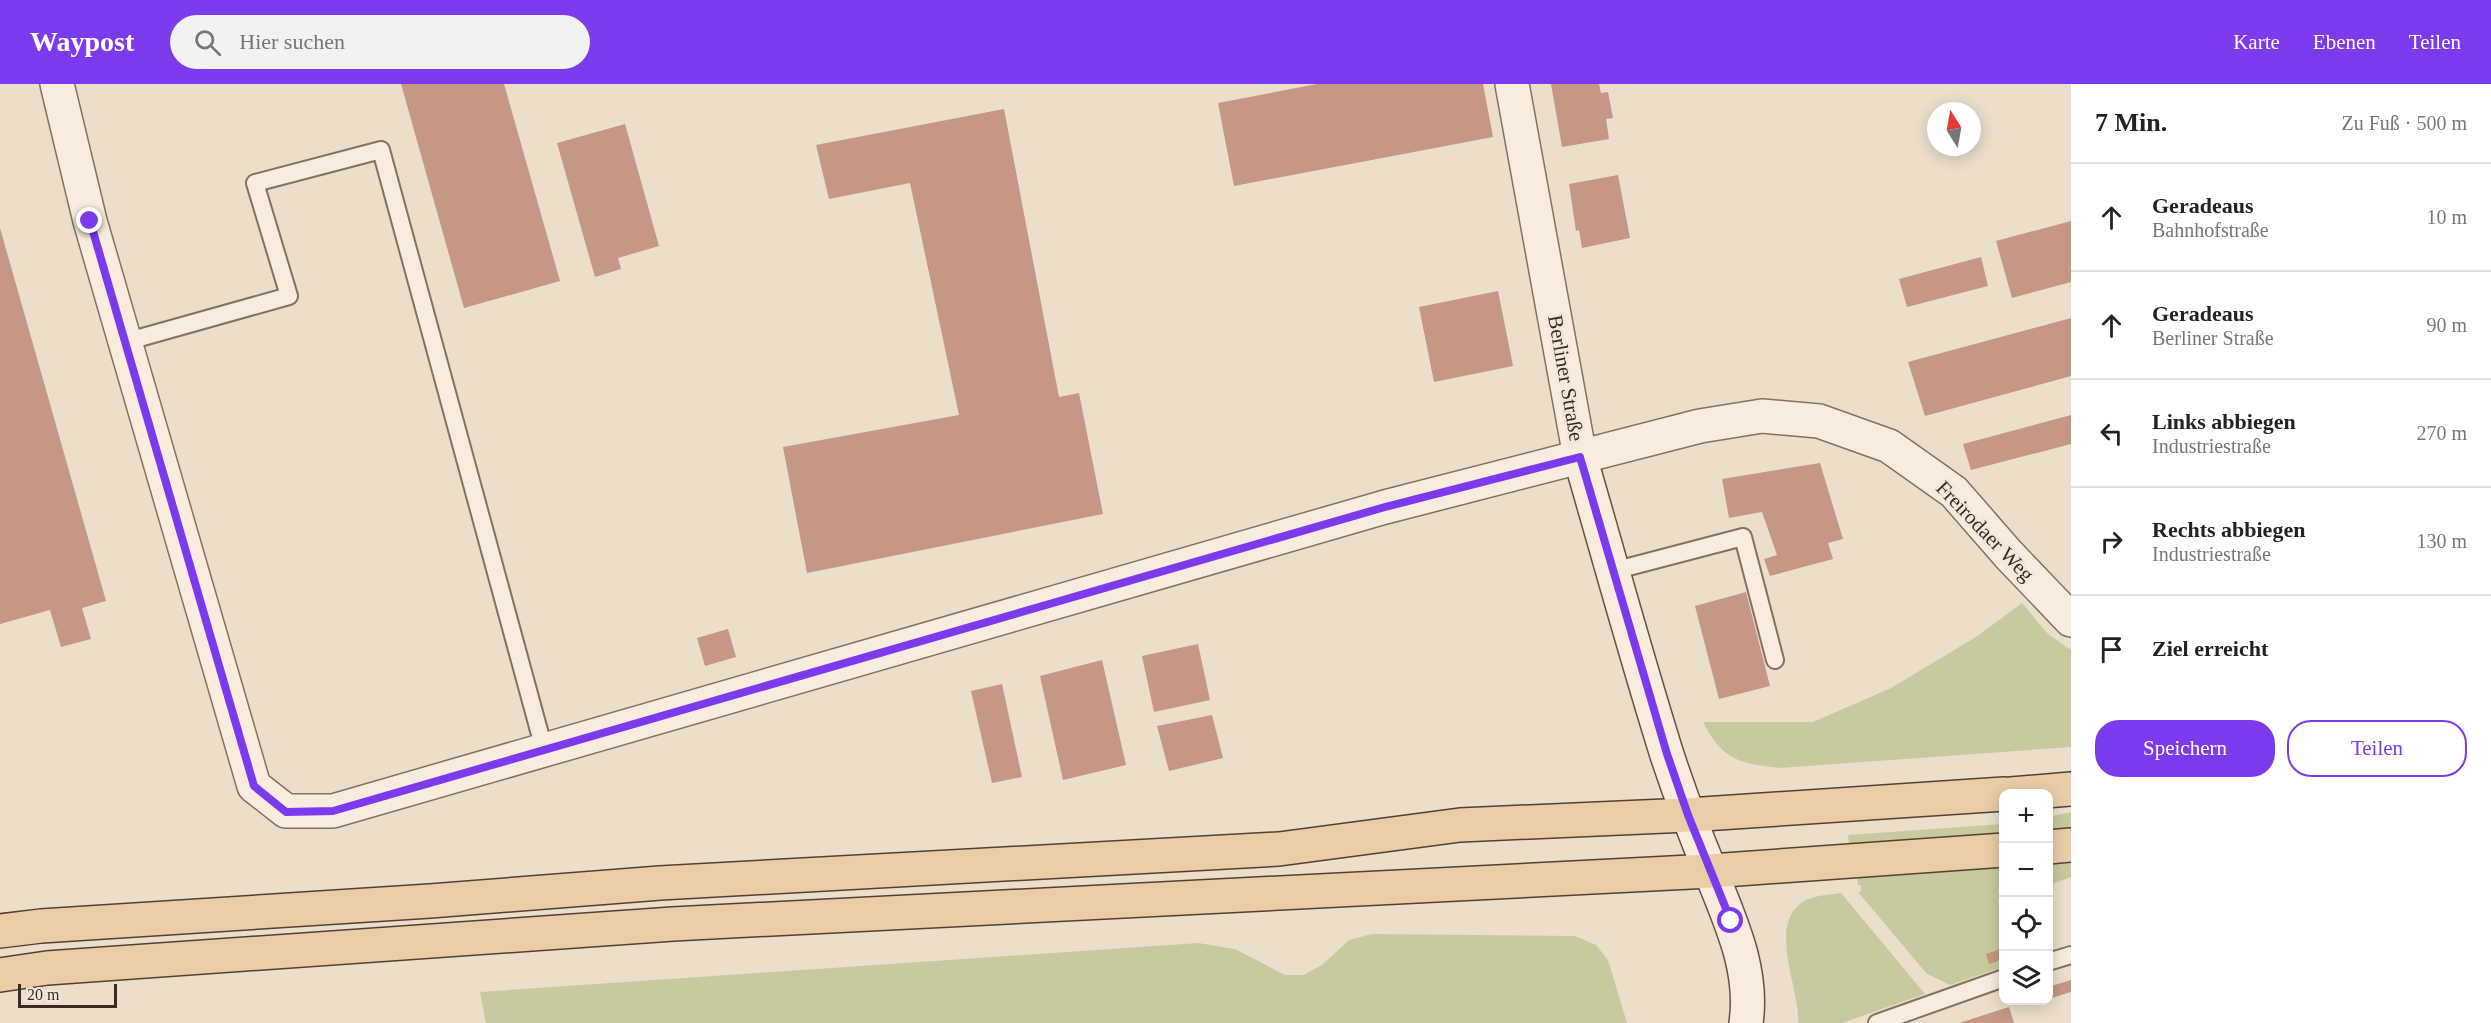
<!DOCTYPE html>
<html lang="de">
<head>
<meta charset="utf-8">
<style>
  :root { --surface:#fff; --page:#f2f2f2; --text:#222; --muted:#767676; --line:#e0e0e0; --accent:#7c3aed }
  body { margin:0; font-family:Georgia,serif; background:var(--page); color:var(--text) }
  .controls { position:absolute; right:18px; bottom:18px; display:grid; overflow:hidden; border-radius:12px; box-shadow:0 3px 15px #0003 }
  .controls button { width:54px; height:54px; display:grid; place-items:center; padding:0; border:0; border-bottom:2px solid var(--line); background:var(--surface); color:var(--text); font:30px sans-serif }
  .compass { position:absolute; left:1927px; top:18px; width:54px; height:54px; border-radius:50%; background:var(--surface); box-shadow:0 3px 15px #0003; rotate:349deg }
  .scale { position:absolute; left:18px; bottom:15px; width:99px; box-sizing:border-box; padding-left:6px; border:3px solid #392a22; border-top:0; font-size:16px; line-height:21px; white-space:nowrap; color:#392a22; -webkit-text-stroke:4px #f3e9da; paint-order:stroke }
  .stop { position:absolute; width:18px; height:18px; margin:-14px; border:4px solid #7c3aed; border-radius:50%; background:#fff }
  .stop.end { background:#7c3aed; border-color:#fff; box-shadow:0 2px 6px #0008 }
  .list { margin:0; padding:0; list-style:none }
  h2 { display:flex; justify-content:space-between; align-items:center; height:78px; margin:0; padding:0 24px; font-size:26px }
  h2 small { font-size:20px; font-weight:400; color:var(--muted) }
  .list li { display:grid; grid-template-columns:39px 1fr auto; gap:18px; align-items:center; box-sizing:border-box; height:108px; padding:0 24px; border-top:2px solid var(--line) }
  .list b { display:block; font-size:22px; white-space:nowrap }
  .list p { margin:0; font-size:20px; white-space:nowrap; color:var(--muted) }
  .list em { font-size:20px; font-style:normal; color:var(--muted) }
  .actions { display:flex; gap:12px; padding:18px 24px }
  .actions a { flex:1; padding:14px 0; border:2px solid var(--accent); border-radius:24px; text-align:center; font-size:21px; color:var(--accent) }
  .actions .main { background:var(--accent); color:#fff }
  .icon { flex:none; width:33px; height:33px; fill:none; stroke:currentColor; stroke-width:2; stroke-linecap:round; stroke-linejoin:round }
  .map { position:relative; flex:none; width:2071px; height:939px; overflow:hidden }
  header { display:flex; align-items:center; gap:36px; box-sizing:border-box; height:84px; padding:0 30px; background:var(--accent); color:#fff }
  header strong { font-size:28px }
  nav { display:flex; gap:33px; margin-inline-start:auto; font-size:21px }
  .search { width:420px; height:54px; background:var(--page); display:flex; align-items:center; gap:15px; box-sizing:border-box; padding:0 21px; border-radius:33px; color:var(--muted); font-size:22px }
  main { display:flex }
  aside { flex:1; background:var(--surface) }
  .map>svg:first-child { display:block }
  .green { fill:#c9c99f }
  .building { fill:#c69784 }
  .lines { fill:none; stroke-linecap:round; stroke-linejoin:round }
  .lane-casing { stroke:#877060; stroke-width:20 }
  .street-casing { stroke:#877060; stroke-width:36 }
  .secondary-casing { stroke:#695143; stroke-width:36 }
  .primary-casing { stroke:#553f34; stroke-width:36 }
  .lane { stroke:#f7ecdd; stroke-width:16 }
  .street { stroke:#f7ecdd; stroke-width:33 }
  .secondary { stroke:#f7ecdd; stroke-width:33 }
  .primary { stroke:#eacda7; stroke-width:33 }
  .route { stroke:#7c3aed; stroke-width:8 }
  .labels { text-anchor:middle; stroke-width:6; stroke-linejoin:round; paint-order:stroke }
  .street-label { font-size:21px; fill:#392a22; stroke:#f3e9da }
</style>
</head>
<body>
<header>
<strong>Waypost</strong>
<div class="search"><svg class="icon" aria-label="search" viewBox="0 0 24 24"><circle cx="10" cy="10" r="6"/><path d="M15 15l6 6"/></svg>Hier suchen</div>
<nav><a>Karte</a><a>Ebenen</a><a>Teilen</a></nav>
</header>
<main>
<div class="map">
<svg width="2071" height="939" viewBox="0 0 2071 939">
  <rect width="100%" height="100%" fill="#ebdecb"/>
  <!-- green -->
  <g class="green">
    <path d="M2022,519L2048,550L2071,566V663L1780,684C1739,679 1723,677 1703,638H1813L1891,604L1976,553Z"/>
    <path d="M2071,728V743L2049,745V733Z"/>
    <path d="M2003,740V749L1849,761L1848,751Z"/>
    <path d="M2071,776V793L2049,801L2048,779Z"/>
    <path d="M2003,783V883L1950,901L1927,890L1858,808L1861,807V801H1858L1857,793Z"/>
    <path d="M1841,809L1925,910L1842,939H1798C1800,904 1768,844 1801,819C1812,811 1829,811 1841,809Z"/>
    <path d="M1372,850L1575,852L1596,861L1608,876L1627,939H486L480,908L1198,859L1235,865L1285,891H1303L1322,881L1349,856Z"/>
  </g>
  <!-- building -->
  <g class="building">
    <path d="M401,0H504L560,197L464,224Z"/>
    <path d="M1317,0H1483L1493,53L1234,102L1218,19Z"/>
    <path d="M1551,0H1599L1601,9L1608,8L1613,34L1606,35L1609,55L1562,63Z"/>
    <path d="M1004,25L1059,313L1079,309L1103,430L807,489L783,363L959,331L910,99L829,115L816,61Z"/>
    <path d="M625,40L659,162L618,174L621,185L595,193L557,59Z"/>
    <path d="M1618,91L1630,154L1582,164L1579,146L1576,147L1569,100Z"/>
    <path d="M2071,137V198L2012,214L1996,157Z"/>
    <path d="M0,144L106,517L82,524L91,555L61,563L50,526L0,540Z"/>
    <path d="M1981,173L1988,202L1907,223L1899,195Z"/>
    <path d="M1498,207L1513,282L1434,298L1419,223Z"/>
    <path d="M2071,234V292L1925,332L1908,278Z"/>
    <path d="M2071,331V360L1971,386L1963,360Z"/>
    <path d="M1820,379L1843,455L1828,459L1833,475L1770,492L1764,475L1777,471L1762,428L1729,434L1722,395Z"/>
    <path d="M1746,508L1770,602L1719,615L1695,522Z"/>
    <path d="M728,545L736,573L705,582L697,554Z"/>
    <path d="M1198,560L1210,616L1154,628L1142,572Z"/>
    <path d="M1102,576L1126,681L1063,696L1040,592Z"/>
    <path d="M1002,600L1022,693L992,699L971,607Z"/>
    <path d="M1212,631L1223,674L1169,687L1157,642Z"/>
    <path d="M2004,864V875L1989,880L1986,870Z"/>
    <path d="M2071,896V908L2048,915V903Z"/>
    <path d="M2009,923L2014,939H1959Z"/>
  </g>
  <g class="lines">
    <!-- lane casing -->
    <g class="lane-casing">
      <g id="lane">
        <path d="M125,258L289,212L255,99L381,66L544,665"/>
        <path d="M1613,487L1743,453L1775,576"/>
        <path d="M2048,878L2071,871"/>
        <path d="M1877,939L2004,894"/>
      </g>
    </g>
    <!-- street casing -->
    <g class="street-casing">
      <g id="street">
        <path d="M57,0L90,137L254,702L286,727H333L1385,423L1700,342L1762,332L1819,337L1889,362L1954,408L2008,470L2071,536"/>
        <path d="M1512,0L1580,373"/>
      </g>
    </g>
    <!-- secondary casing -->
    <g class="secondary-casing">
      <path id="secondary" d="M1580,373C1609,473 1636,572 1667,671C1680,710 1694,748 1710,786C1729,835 1754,884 1746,939"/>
    </g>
    <!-- primary casing -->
    <g class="primary-casing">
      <g id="primary">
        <path d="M2011,710L2071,705"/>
        <path d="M2048,763L2071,761"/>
        <path d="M0,847L41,842L430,817L660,799L1279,765L1460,741L1688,731L2004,710"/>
        <path d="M0,891L47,884L673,840L1710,787L2004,766"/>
      </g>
    </g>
    <!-- lane -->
    <use href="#lane" class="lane"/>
    <!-- street -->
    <use href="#street" class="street"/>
    <!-- secondary -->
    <use href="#secondary" class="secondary"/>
    <!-- primary -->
    <use href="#primary" class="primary"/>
  </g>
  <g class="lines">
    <!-- route -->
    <path class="route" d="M90,137L254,702L286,728L333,727L1385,423L1580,373L1667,670L1688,731L1731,837"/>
  </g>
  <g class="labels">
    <!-- street labels -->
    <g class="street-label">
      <text transform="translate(1566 294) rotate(80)" y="7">Berliner Straße</text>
      <text transform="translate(1985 447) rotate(46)" y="7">Freirodaer Weg</text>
    </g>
  </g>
</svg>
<div class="controls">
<button>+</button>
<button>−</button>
<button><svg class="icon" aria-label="locate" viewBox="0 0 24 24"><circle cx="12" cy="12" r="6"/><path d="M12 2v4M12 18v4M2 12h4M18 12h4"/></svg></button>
<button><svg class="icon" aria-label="layers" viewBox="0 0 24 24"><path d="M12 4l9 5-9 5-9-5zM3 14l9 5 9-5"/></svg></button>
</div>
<svg class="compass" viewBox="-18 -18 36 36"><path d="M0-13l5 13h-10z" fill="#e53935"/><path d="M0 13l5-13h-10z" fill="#767676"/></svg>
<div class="scale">20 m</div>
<div class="stop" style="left:1731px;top:837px"></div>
<div class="stop end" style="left:90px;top:137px"></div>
</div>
<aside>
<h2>7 Min.<small>Zu Fuß · 500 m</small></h2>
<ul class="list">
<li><svg class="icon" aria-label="ahead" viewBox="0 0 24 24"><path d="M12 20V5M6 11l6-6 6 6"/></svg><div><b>Geradeaus</b><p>Bahnhofstraße</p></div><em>10 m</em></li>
<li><svg class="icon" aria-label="ahead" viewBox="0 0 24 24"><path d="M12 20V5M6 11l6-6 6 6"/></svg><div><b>Geradeaus</b><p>Berliner Straße</p></div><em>90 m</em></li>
<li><svg class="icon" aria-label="left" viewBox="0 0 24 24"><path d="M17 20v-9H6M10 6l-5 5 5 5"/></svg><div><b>Links abbiegen</b><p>Industriestraße</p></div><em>270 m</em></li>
<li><svg class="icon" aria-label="right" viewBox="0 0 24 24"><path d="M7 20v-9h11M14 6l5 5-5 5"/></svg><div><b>Rechts abbiegen</b><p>Industriestraße</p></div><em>130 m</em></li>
<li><svg class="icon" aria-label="arrive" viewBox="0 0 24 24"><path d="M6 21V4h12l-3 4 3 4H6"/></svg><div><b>Ziel erreicht</b></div></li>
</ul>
<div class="actions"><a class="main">Speichern</a><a>Teilen</a></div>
</aside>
</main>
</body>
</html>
